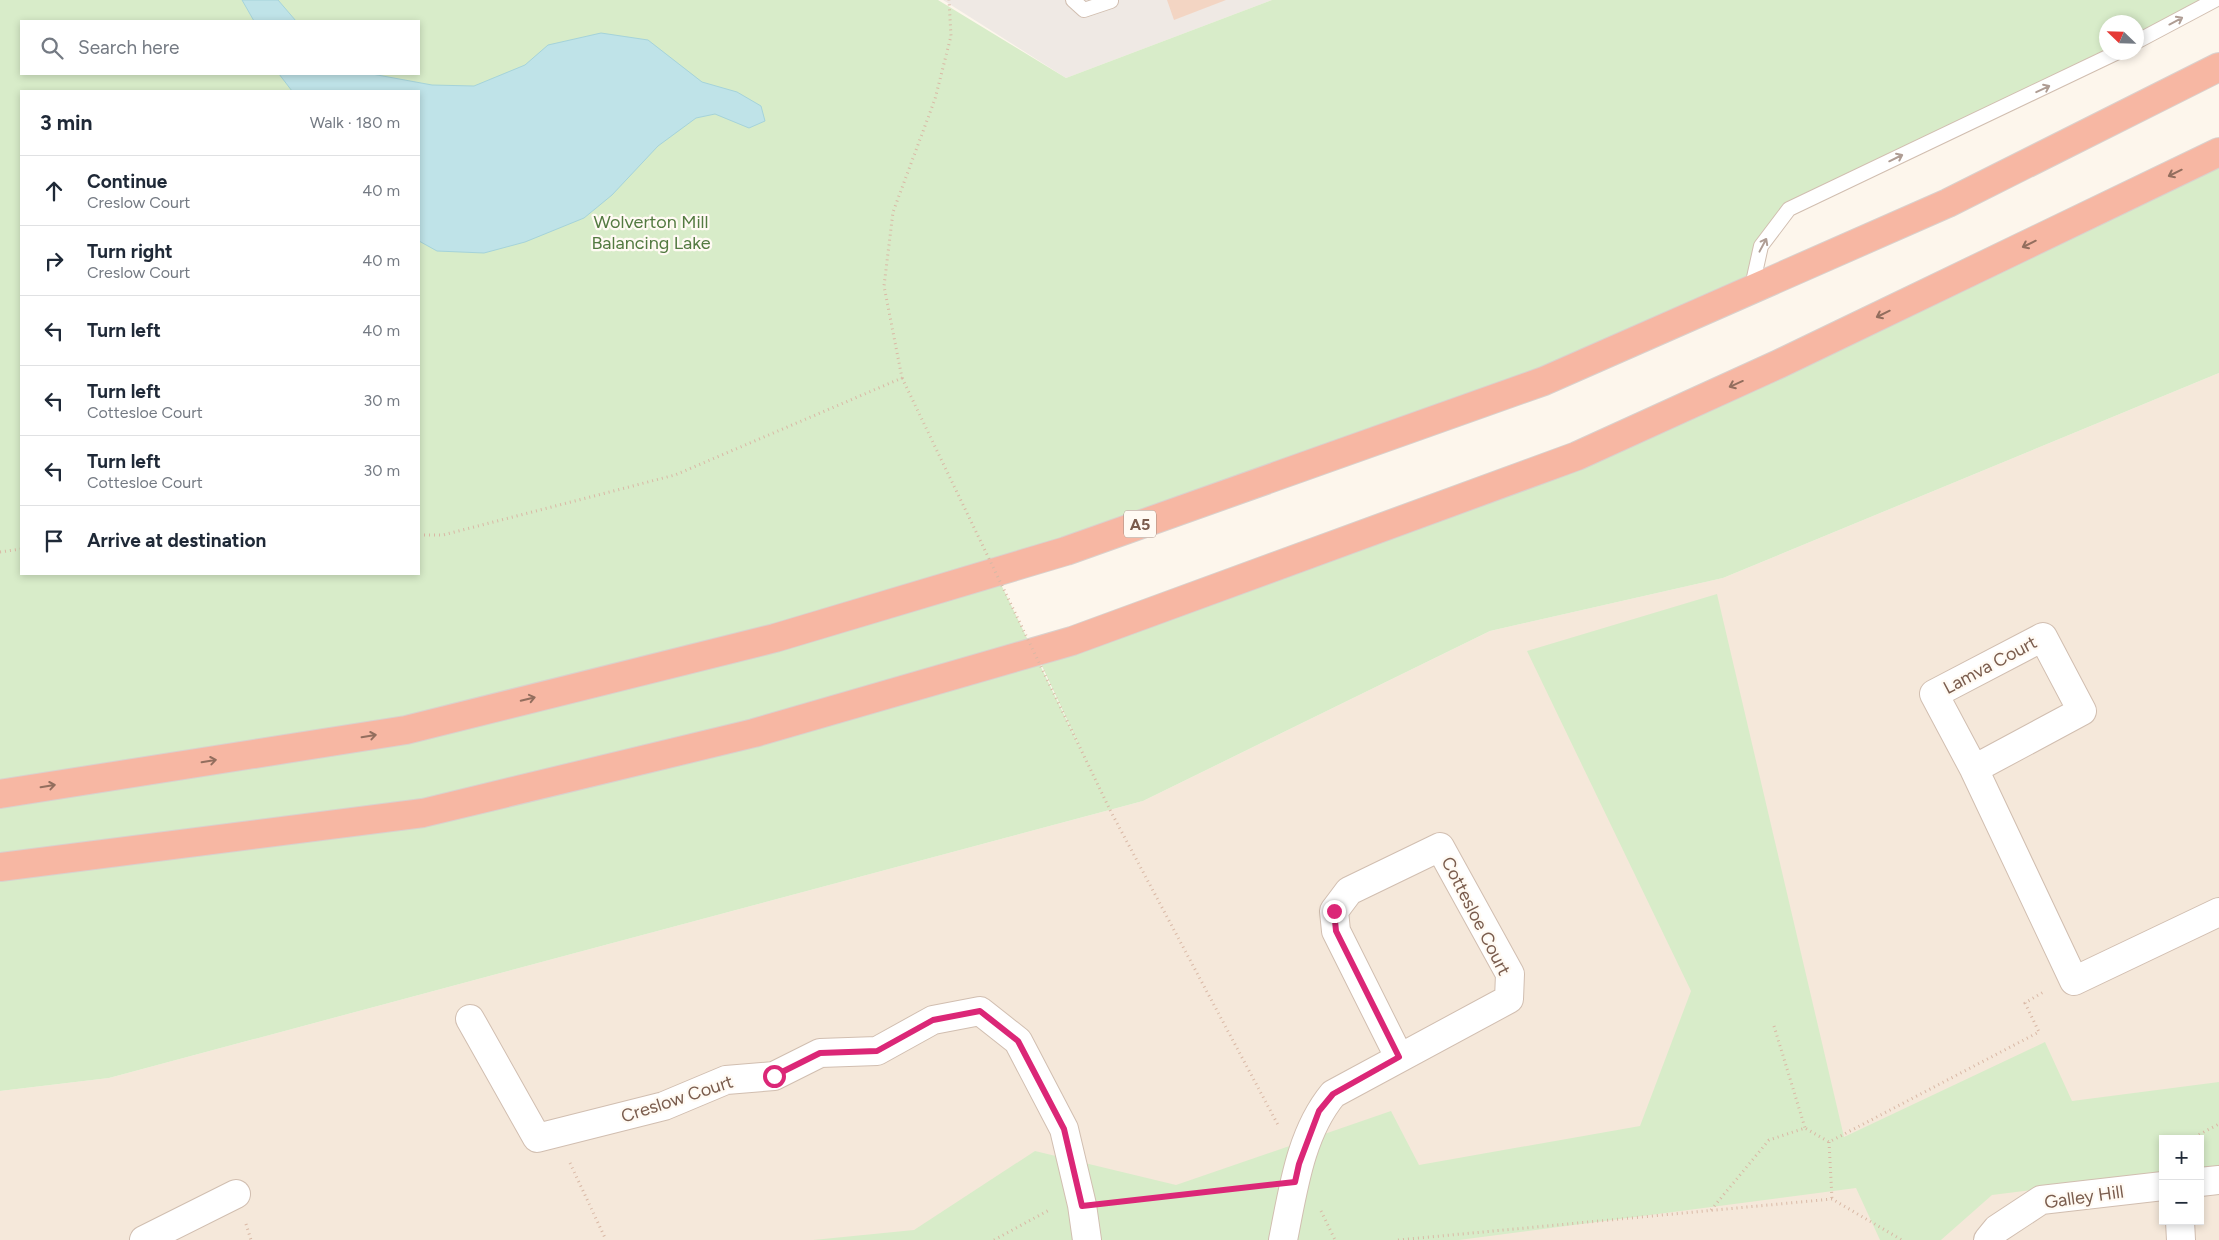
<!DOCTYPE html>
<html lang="en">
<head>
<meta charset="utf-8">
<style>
  :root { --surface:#fff; --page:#f2f2f3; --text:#1f2937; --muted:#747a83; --line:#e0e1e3 }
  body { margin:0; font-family:Figtree,sans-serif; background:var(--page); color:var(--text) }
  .controls { position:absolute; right:15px; bottom:15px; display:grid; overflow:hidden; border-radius:0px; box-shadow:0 2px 8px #0003 }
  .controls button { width:45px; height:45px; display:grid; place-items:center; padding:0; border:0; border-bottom:1px solid var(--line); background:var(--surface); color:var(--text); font:25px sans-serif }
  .compass { position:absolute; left:2099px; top:15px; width:45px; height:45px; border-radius:50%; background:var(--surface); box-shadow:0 2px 8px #0003; rotate:293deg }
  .stop { position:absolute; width:15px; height:15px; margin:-11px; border:4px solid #db2777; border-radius:50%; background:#fff }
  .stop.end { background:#db2777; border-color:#fff; box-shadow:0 1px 5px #0008 }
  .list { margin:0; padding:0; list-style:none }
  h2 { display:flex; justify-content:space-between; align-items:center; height:65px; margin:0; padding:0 20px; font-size:21px }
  h2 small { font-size:16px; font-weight:400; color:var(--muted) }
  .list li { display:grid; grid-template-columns:32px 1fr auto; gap:15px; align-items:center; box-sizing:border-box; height:70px; padding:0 20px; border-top:1px solid var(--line) }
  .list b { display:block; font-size:19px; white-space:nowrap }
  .list p { margin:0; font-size:16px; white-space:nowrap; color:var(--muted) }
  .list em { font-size:16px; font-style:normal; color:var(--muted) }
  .icon { flex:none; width:28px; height:28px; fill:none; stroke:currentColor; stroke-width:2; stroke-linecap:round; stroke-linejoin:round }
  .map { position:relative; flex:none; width:2219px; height:1240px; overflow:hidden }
  .search { position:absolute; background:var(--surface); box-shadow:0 2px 8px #0003; left:20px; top:20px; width:400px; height:55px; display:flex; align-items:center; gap:12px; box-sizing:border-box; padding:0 18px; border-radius:0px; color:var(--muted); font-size:19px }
  .panel { position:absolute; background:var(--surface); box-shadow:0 2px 8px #0003; left:20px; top:90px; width:400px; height:485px; border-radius:0px }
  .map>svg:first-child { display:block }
  .residential { fill:#f5e8da; fill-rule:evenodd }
  .industrial { fill:#efe9e4 }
  .green { fill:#d8ecc9; fill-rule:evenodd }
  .water { fill:#bfe3e8; stroke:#a5d3da }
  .building { fill:#f3d5c3 }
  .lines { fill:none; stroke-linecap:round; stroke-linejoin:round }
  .lane-casing { stroke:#d1beb0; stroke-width:16 }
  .street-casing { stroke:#d1beb0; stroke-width:30 }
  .highway-casing { stroke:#dad1cd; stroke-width:30 }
  .path { stroke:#d9b8a5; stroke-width:3; stroke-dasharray:1 4; stroke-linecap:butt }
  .lane { stroke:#fff; stroke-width:14 }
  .street { stroke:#fff; stroke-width:28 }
  .highway { stroke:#f7b7a3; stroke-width:28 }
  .path-bridge { stroke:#d9b8a5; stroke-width:3; stroke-dasharray:1 4; stroke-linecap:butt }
  .oneway { stroke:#af9d94 }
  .oneway2 { stroke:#936e5e }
  .route { stroke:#db2777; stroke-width:6 }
  .labels { text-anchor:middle; stroke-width:4.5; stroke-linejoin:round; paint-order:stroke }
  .shield { fill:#fffaf3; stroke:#a28b7f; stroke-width:1 }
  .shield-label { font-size:16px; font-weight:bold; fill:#7a5c4d }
  .park-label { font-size:18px; fill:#537a41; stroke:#fffaf3 }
  .street-label { font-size:18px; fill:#7a5c4d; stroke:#fffaf3 }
</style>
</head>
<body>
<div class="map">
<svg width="2219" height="1240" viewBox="0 0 2219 1240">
  <rect width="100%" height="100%" fill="#fdf6ec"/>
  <!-- residential -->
  <path class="residential" d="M2219,373V1240H0V1091L109,1078L1143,801L1490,631L1723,578ZM2163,1139H2200V1221H2163Z"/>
  <!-- industrial -->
  <path class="industrial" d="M943,0H1272L1066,78Z"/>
  <!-- green -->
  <g class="green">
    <path d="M0,0H938L1066,78L1272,0H2215L2137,41L2136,22H2106V52L1789,209L1761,246L1751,291L995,572L1084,756L1035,651L1577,456L2219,152V373L1723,578L1490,631L1143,801L109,1078L0,1091ZM21,21H419V74H21ZM21,91H419V574H21Z"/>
    <path d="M1717,594L1844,1137L2045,1042L2072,1101L2219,1082V1167L2200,1170V1139H2163V1174L1992,1195L1941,1240H1880L1856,1188L1459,1240H813L914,1230L1035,1151L1176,1185L1391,1111L1419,1165L1640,1126L1691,991L1527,651Z"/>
  </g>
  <!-- water -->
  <g class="water">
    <path d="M242,0H278L296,21H254Z"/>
    <path d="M601,33L648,40L702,82L737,92L761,106L765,121L749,128L715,114L696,118L658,146L612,195L584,218L525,242L484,253L437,251L419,241V91H292L279,74H372L432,85L474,86L525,65L548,45Z"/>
  </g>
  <!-- building -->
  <path class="building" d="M1167,0H1226L1174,20Z"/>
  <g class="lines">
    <!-- lane casing -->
    <g class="lane-casing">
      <g id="lane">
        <path d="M1073,0L1084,10L1111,1"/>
        <path d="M2136,42L2215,0"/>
        <path d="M1751,291L1761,246L1789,209L2118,52"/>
      </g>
    </g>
    <!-- street casing -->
    <g class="street-casing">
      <g id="street">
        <path d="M1974,769L2082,711L2043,637L1934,694L1974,769L2074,981L2219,912"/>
        <path d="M470,1019L537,1138L664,1106L726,1080L774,1076L820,1053L877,1051L933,1020L980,1011L1018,1041L1064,1129L1082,1205L1087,1240"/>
        <path d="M2200,1182L2219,1180"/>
        <path d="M2180,1221L2181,1240"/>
        <path d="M144,1240L236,1194"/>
        <path d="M1283,1240C1293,1191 1300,1134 1333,1094L1509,999L1510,974L1440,847L1349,891L1334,911L1336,931L1399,1057"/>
        <path d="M1988,1240L1997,1229L2041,1200L2163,1186"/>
      </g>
    </g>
    <!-- highway casing -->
    <g class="highway-casing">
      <g id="highway">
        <path d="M0,794L406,730L775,638L1066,551L1544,381L1948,203L2219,67"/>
        <path d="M0,867L423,813L754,733L1072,641L1577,456L1779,364L2219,152"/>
      </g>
    </g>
    <!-- path -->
    <g class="path">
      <path d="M419,535H443L675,475L902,378L884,286L893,212L935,99L951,36L949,0"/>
      <path d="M0,552L21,549"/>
      <path d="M1110,810L1278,1125"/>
      <path d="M1774,1026L1805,1128"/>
      <path d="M2198,1139V1135L2219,1124"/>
      <path d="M1829,1142L1832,1199"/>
      <path d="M570,1163L606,1240"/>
      <path d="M1114,1202L1262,1186"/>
      <path d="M1711,1210L1769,1140L1805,1128L1829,1142L2039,1032L2025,1003L2045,991"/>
      <path d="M1321,1211L1335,1240"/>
      <path d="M246,1224L251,1240"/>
      <path d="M994,1240L1051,1209"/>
      <path d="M1398,1240L1832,1199L1902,1240"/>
    </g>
    <!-- lane -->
    <use href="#lane" class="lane"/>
    <!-- street -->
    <use href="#street" class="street"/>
    <!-- highway -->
    <use href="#highway" class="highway"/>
    <!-- path-bridge -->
    <path class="path-bridge" d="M902,378L1110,810"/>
  </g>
  <!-- one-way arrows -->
  <defs><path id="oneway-shaft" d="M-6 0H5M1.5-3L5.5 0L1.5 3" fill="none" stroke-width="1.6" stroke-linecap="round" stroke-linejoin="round" transform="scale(1.25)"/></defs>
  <g class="oneway">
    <use href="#oneway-shaft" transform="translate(2176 21) rotate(-28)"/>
    <use href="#oneway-shaft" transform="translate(2043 89) rotate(-25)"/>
    <use href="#oneway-shaft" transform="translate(1896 158) rotate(-26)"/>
    <use href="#oneway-shaft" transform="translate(1763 245) rotate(-62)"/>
  </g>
  <g class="oneway2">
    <use href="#oneway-shaft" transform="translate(2175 173) rotate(154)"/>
    <use href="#oneway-shaft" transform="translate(2029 244) rotate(154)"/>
    <use href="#oneway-shaft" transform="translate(1883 314) rotate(154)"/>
    <use href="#oneway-shaft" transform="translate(1736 384) rotate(156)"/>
    <use href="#oneway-shaft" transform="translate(528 699) rotate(-14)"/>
    <use href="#oneway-shaft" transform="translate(369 736) rotate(-9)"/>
    <use href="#oneway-shaft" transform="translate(209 761) rotate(-9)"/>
    <use href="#oneway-shaft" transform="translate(48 786) rotate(-9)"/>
  </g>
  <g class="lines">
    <!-- route -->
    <path class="route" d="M774,1076L820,1053L877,1051L933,1020L980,1011L1018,1041L1064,1129L1082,1206L1295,1182L1299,1164L1319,1111L1333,1094L1399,1057L1336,931L1334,911"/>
  </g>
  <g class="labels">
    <!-- shield labels -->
    <rect class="shield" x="1124" y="510.5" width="32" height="27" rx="4"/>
    <g class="shield-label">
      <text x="1140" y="530">A5</text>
    </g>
    <!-- park labels -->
    <g class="park-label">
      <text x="651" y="228">Wolverton Mill<tspan x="651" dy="21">Balancing Lake</tspan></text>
    </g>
    <!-- street labels -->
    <g class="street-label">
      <text transform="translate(1990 665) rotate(-28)" y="6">Lamva Court</text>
      <text transform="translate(1476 916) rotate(63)" y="6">Cottesloe Court</text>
      <text transform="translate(677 1099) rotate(-18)" y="6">Creslow Court</text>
      <text transform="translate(2084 1197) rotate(-8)" y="6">Galley Hill</text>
    </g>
  </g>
</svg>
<div class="controls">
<button>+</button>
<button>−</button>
</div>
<svg class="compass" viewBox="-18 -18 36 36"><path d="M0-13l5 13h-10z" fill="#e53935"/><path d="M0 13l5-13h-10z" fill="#747a83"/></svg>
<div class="stop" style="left:774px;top:1076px"></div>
<div class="stop end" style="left:1334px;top:911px"></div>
<div class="search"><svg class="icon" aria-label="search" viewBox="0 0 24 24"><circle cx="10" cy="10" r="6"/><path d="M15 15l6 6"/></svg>Search here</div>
<section class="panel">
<h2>3 min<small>Walk · 180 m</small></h2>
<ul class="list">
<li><svg class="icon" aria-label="ahead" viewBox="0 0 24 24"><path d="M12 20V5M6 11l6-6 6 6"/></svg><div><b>Continue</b><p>Creslow Court</p></div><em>40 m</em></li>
<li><svg class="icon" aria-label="right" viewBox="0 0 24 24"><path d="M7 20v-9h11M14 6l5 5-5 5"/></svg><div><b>Turn right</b><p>Creslow Court</p></div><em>40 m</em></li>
<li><svg class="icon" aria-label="left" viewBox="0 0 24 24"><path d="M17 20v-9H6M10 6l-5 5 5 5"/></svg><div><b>Turn left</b></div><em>40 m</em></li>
<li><svg class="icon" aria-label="left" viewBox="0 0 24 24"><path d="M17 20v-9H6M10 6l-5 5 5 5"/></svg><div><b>Turn left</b><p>Cottesloe Court</p></div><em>30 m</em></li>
<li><svg class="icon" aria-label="left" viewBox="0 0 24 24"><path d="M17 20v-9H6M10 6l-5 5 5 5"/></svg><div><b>Turn left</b><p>Cottesloe Court</p></div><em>30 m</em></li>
<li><svg class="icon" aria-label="arrive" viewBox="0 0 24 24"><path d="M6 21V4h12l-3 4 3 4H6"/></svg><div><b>Arrive at destination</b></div></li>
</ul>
</section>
</div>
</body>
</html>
